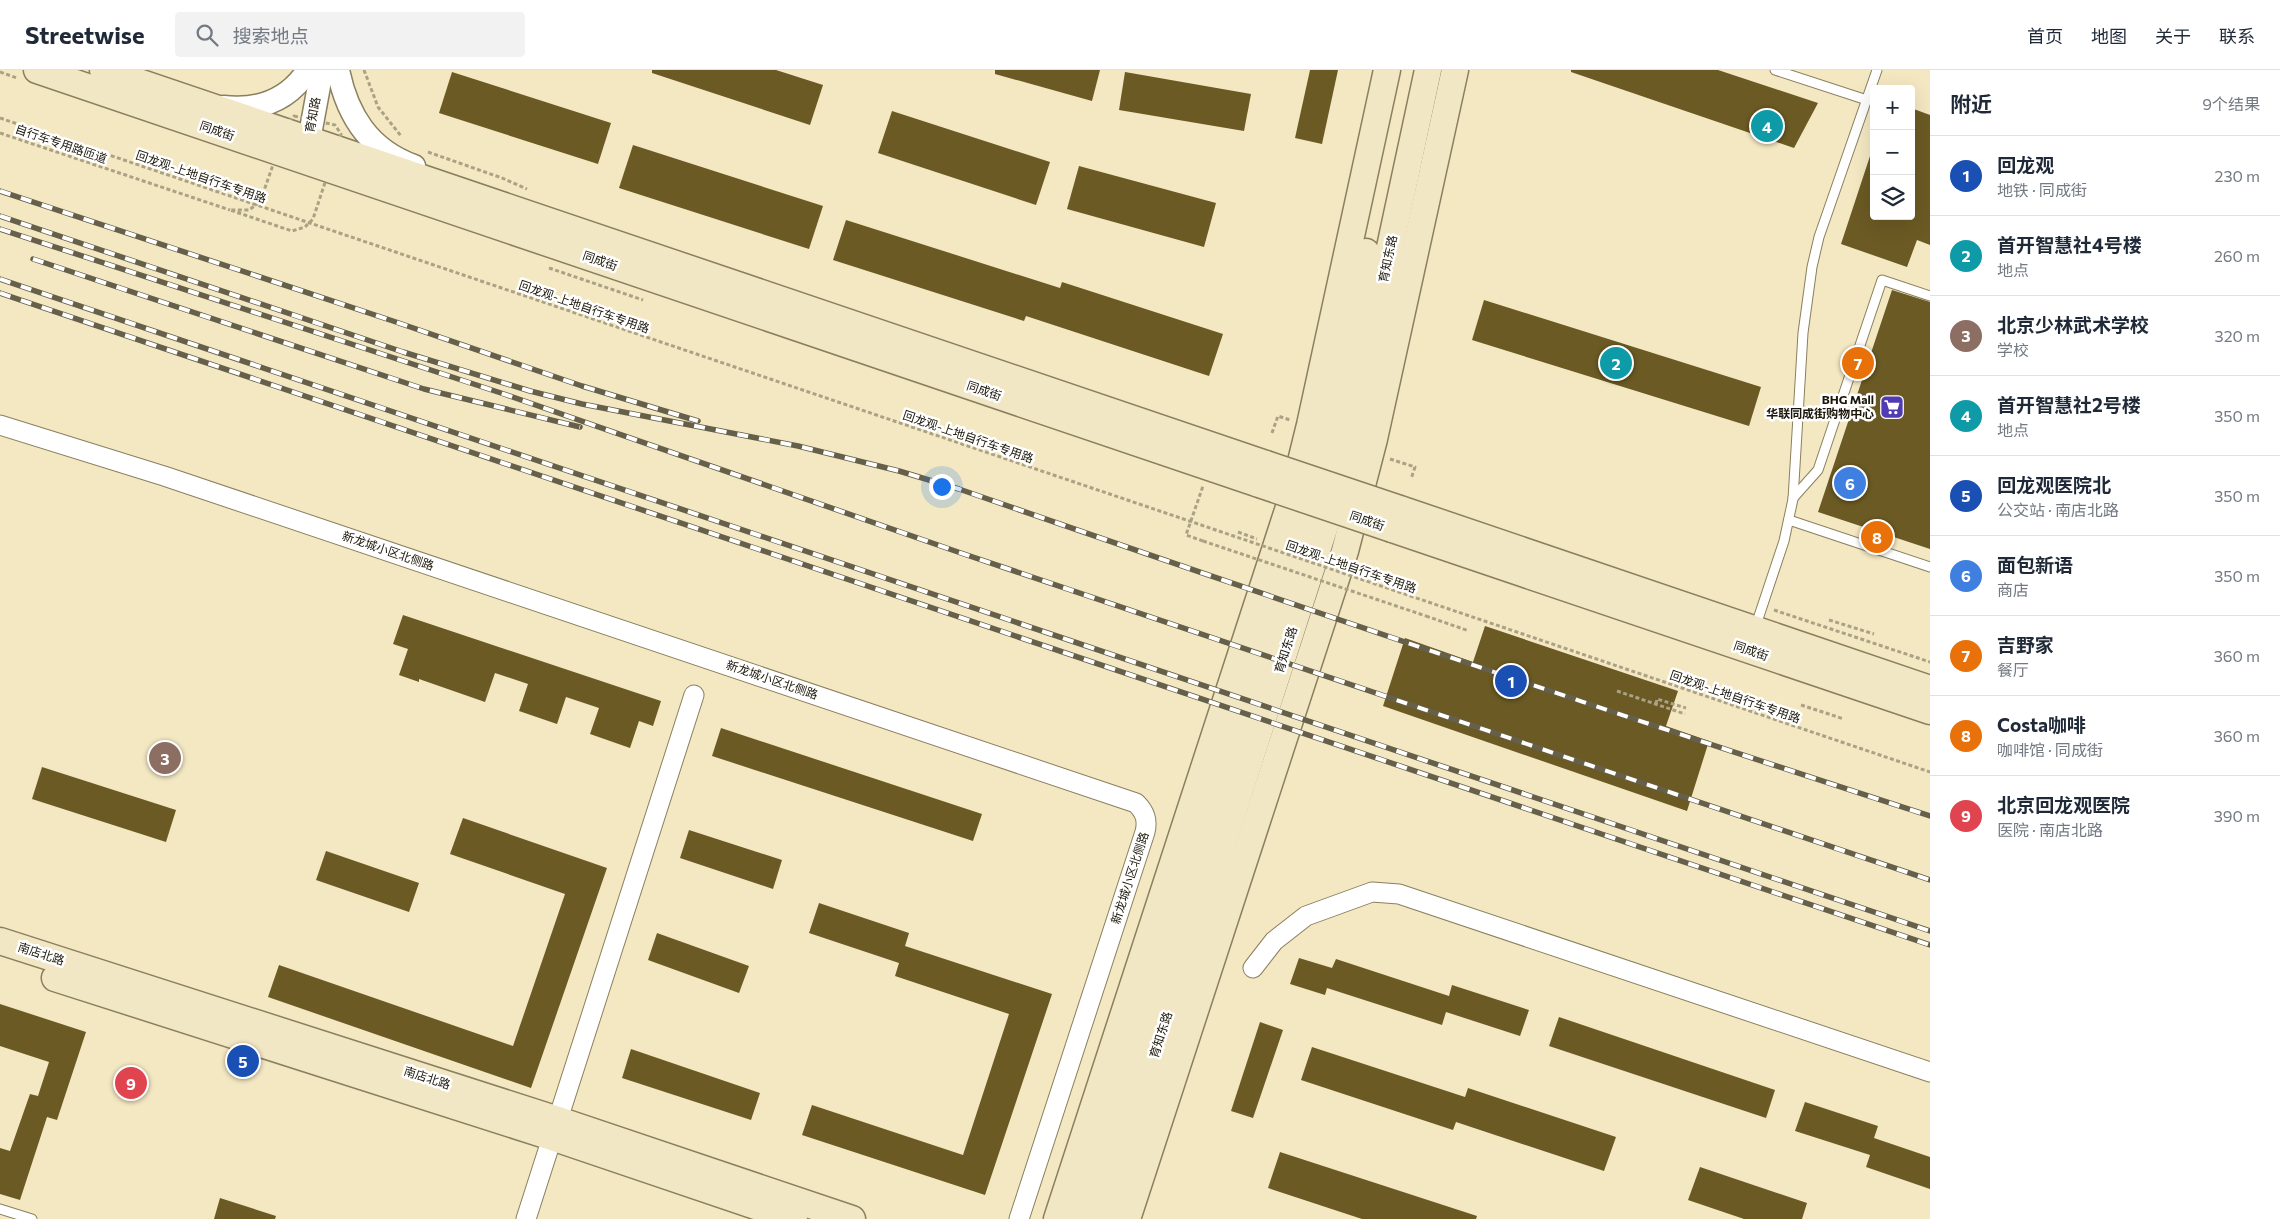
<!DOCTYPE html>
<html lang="zh">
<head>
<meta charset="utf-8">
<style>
  :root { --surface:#fff; --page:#f2f2f3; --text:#1f2937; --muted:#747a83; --line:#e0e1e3; --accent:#7c3aed }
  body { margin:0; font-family:Commissioner,"Noto Sans SC",sans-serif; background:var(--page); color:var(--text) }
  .controls { position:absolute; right:15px; top:15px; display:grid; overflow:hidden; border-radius:5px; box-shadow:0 5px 20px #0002 }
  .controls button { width:45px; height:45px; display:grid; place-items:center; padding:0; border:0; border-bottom:1px solid var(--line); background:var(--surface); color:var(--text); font:25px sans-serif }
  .you { position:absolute; left:941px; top:416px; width:18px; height:18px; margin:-12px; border:4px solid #fff; border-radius:50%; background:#1a73e8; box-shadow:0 0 0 8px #1a73e833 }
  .badge { display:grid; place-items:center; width:32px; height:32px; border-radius:50%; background:var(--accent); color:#fff; font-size:16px; font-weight:700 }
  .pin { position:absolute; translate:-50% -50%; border:2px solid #fff; box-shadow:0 1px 5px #0006 }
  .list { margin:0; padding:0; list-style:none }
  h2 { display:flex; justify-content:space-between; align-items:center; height:65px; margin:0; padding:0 20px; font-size:21px }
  h2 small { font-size:16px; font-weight:400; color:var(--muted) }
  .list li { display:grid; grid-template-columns:32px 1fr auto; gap:15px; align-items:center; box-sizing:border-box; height:80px; padding:0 20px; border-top:1px solid var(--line) }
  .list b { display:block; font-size:19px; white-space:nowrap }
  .list p { margin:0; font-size:16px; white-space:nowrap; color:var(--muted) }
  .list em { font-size:16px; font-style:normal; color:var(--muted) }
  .icon { flex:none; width:28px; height:28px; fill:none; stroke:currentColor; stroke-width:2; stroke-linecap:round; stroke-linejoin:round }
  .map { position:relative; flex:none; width:1930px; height:1149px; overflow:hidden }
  header { display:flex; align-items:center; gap:30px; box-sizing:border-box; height:70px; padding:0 25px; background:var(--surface); border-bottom:1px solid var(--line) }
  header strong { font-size:24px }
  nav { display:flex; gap:28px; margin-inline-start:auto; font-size:18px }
  .search { width:350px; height:45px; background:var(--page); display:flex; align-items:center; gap:12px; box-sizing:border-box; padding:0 18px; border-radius:5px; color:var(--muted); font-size:19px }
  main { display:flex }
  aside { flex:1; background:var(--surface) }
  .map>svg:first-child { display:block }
  .building { fill:#6b5a23 }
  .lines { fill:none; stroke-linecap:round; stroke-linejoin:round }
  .service-casing { stroke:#8a7f5e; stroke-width:11 }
  .minor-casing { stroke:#8a7f5e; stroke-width:21 }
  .tertiary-casing { stroke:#8a7f5e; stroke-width:25 }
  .secondary-casing { stroke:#8a7f5e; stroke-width:29 }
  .path { stroke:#aba184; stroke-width:3; stroke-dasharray:4 2.5; stroke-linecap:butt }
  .service { stroke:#fff; stroke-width:9 }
  .minor { stroke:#fff; stroke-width:19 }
  .tertiary { stroke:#fff; stroke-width:22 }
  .secondary { stroke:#f2e7c4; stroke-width:26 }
  .rail-casing { stroke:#665f49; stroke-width:5.5 }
  .rail { stroke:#fff; stroke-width:4; stroke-dasharray:11; stroke-linecap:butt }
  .secondary-bridge-casing { stroke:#8a7f5e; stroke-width:29; stroke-linecap:butt }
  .path-bridge { stroke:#aba184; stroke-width:3; stroke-dasharray:4 2.5; stroke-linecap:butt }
  .secondary-bridge { stroke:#f2e7c4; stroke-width:26 }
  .labels { text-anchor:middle; stroke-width:5; stroke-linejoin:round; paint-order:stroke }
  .street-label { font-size:12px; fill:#1b1609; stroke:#fff }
  .poi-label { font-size:12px; font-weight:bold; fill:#1b1609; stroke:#fff; text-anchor:end }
</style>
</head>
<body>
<header>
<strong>Streetwise</strong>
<div class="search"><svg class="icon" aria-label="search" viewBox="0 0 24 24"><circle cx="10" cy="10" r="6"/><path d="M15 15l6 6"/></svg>搜索地点</div>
<nav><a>首页</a><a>地图</a><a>关于</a><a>联系</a></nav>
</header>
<main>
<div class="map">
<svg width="1930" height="1149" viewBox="0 0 1930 1149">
  <rect width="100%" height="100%" fill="#f4e8c3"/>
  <!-- building -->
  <g class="building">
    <path d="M652,0H776L823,15L810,55L652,3Z"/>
    <path d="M995,0H1100L1092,31L995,4Z"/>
    <path d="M1310,0H1338L1322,74L1295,68Z"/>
    <path d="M1571,0H1718L1818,33L1794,78L1571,2Z"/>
    <path d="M452,2L611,53L598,94L439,43Z"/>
    <path d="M1125,2L1251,24L1244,61L1119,40Z"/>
    <path d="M1911,38L1930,45V175L1917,170L1907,197L1841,174L1871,83H1874V146H1911Z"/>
    <path d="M892,41L1050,92L1036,135L878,83Z"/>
    <path d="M633,75L823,136L809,179L619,118Z"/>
    <path d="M1079,96L1216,133L1204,177L1067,139Z"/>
    <path d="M846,150L1060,218L1062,212L1223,264L1209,306L1026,246L1024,251L833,190Z"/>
    <path d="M1892,220L1930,232V479L1818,442Z"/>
    <path d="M1484,230L1761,317L1749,356L1472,270Z"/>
    <path d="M403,545L661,631L653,656L639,651L630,678L590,664L599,638L566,627L557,654L519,641L528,614L495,603L485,632L419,609V612L399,605L408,579L393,574Z"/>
    <path d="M1485,556L1678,621L1666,656L1709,671L1687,741L1383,636L1405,568L1473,592Z"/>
    <path d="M721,658L982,744L973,771L712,686Z"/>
    <path d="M42,697L176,740L166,772L32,729Z"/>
    <path d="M463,748L607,798L531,1018L268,927L279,895L513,976L565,824L450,784Z"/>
    <path d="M689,760L782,790L773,819L680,788Z"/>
    <path d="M326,781L419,813L409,842L316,810Z"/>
    <path d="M819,833L909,863L905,876L1052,924L985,1125L802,1065L812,1035L963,1085L1009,944L895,906L899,893L809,863Z"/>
    <path d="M657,863L749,896L739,923L648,890Z"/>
    <path d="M1299,888L1332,898L1336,889L1449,926L1452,915L1529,940L1520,966L1446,942L1442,955L1327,918L1325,925L1290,914Z"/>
    <path d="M0,934L86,962L57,1050L47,1047L20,1130L0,1124V1078L10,1081L30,1024L38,1026L49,992L0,976Z"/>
    <path d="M1559,947L1775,1020L1766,1048L1549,976Z"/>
    <path d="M1260,952L1283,960L1253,1048L1231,1041Z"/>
    <path d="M1312,977L1465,1027L1468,1018L1616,1067L1604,1101L1456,1052L1453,1060L1301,1010Z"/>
    <path d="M631,979L760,1023L751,1050L622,1008Z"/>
    <path d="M1805,1032L1878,1056L1874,1068L1930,1087V1119L1866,1097L1870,1085L1795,1061Z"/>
    <path d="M1280,1082L1477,1146L1476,1149H1362L1268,1118Z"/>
    <path d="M1700,1097L1807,1133L1802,1149H1744L1688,1130Z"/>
    <path d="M220,1128L276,1146L275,1149H214Z"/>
  </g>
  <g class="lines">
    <!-- service casing -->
    <g class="service-casing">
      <g id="service">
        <path d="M1775,0L1867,30"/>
        <path d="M1793,428L1818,400L1882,210L1930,226"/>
        <path d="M1789,450L1930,497"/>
        <path d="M1755,558L1784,471L1793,429L1803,263L1812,197L1819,167L1877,0"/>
        <path d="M0,1139L32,1149"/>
      </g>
    </g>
    <!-- minor casing -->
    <g class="minor-casing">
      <g id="minor">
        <path d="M0,355L164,406L1136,733C1145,742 1148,750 1145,762L1019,1149"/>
        <path d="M1253,898L1274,871L1306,846L1372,822L1399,824L1930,1002"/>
        <path d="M526,1149L694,625"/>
      </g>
    </g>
    <!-- tertiary casing -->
    <g class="tertiary-casing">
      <g id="tertiary">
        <path d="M338,0C347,45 369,80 414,96"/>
        <path d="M223,37C258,41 288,31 308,0"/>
        <path d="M303,86L309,70L322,0"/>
      </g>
    </g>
    <!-- secondary casing -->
    <g class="secondary-casing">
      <g id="secondary">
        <path d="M37,0L1259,414"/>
        <path d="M103,0L1266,394"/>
        <path d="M1400,439L1930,619"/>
        <path d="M1392,459L1930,641"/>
        <path d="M0,871L558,1050L852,1149"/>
        <path d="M55,908L552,1067L794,1149"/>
        <path d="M1057,1149L1292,428L1310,355L1387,0"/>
        <path d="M1079,1149L1309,433L1338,319L1366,182"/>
        <path d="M1102,1149L1330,440L1350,364L1428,0"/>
        <path d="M1127,1149L1345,481L1374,369L1455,0"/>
      </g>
    </g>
    <!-- path -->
    <g class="path">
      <path d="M364,0L378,37L401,66"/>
      <path d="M0,2L17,8"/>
      <path d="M294,46L335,55L341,64L313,149L305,157L292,161L230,140H249L260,132L288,52Z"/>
      <path d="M0,63L230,140"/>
      <path d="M428,82L502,108L527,119"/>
      <path d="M549,198L643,230"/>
      <path d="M1272,363L1278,346L1290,350"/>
      <path d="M1390,389L1415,397L1411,409"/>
      <path d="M1238,462L1257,469"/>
      <path d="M1203,471L1186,465L1203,416"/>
      <path d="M1362,497L1388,505"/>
      <path d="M1774,540L1930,592"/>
      <path d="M1426,546L1469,561"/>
      <path d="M1829,550L1874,564"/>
      <path d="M1617,621L1685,644"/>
      <path d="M1656,634L1657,629L1686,638"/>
      <path d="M1801,635L1844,649"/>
    </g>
    <!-- service -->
    <use href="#service" class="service"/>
    <!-- minor -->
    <use href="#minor" class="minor"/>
    <!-- tertiary -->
    <use href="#tertiary" class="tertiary"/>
    <!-- secondary -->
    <use href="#secondary" class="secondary"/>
    <!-- rail casing -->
    <g class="rail-casing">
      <g id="rail">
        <path d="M0,121L393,251L582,316L698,351"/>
        <path d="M0,146L403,282L530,321L582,334L798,376L899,401L959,419C1282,531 1605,641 1930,746"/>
        <path d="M0,159L501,323L958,482L1930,810"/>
        <path d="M33,189L424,319L580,357"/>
        <path d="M0,209L1930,861"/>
        <path d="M0,223L1930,875"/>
      </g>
    </g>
    <!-- rail -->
    <use href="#rail" class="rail"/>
    <!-- secondary-bridge casing -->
    <g class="secondary-bridge-casing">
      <g id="secondary-bridge">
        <path d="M1266,394L1400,439"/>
        <path d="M1259,414L1392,459"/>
      </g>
    </g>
    <!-- path-bridge -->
    <g class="path-bridge">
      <path d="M0,48L1930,702"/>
      <path d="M1203,471L1426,546"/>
    </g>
    <!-- secondary-bridge -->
    <use href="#secondary-bridge" class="secondary-bridge"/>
  </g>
  <!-- icons -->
  <defs>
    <g id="supermarket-square" transform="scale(1.25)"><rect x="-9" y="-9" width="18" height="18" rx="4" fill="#513bb3" stroke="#fff"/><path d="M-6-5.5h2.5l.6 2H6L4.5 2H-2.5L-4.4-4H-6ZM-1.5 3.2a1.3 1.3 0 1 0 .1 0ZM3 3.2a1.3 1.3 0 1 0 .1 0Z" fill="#fff"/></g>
  </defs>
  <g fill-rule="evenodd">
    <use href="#supermarket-square" x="1892" y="337"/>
  </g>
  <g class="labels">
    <!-- street labels -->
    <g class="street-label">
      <text transform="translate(313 45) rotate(-79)" y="4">育知路</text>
      <text transform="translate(217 61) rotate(19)" y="4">同成街</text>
      <text transform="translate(61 74) rotate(19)" y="4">自行车专用路匝道</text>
      <text transform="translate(201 107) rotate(19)" y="4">回龙观-上地自行车专用路</text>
      <text transform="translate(1388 189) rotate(-78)" y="4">育知东路</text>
      <text transform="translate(600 191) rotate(19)" y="4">同成街</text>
      <text transform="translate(584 237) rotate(19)" y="4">回龙观-上地自行车专用路</text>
      <text transform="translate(984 321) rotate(19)" y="4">同成街</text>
      <text transform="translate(968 367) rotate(19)" y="4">回龙观-上地自行车专用路</text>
      <text transform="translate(1367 451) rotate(19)" y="4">同成街</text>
      <text transform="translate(388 481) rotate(19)" y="4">新龙城小区北侧路</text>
      <text transform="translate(1351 497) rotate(19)" y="4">回龙观-上地自行车专用路</text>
      <text transform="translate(1286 580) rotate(-72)" y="4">育知东路</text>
      <text transform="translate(1751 581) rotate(19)" y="4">同成街</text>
      <text transform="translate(772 610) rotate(19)" y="4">新龙城小区北侧路</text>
      <text transform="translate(1735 627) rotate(19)" y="4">回龙观-上地自行车专用路</text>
      <text transform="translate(1130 808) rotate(-72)" y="4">新龙城小区北侧路</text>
      <text transform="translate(41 884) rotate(18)" y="4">南店北路</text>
      <text transform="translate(1161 965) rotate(-72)" y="4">育知东路</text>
      <text transform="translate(427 1008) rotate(18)" y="4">南店北路</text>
    </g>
    <!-- poi labels -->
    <g class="poi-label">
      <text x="1874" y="334">BHG Mall<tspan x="1874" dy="14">华联同成街购物中心</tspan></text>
    </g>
  </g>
</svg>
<div class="controls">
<button>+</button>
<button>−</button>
<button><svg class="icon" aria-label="layers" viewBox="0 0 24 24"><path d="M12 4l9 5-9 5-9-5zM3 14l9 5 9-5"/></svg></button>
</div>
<div class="you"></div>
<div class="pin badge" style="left:1511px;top:611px;background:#1a4fb4">1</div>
<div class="pin badge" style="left:1616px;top:293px;background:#0f9aa8">2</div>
<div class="pin badge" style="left:165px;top:688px;background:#8d6e63">3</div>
<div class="pin badge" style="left:1767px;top:56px;background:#0f9aa8">4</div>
<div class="pin badge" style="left:243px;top:991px;background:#1a4fb4">5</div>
<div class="pin badge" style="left:1850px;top:413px;background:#3f7fe0">6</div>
<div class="pin badge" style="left:1858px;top:293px;background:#e8710a">7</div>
<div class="pin badge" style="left:1877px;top:467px;background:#e8710a">8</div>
<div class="pin badge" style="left:131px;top:1013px;background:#e0444e">9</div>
</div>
<aside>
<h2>附近<small>9个结果</small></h2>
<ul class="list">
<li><span class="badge" style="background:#1a4fb4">1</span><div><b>回龙观</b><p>地铁 · 同成街</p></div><em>230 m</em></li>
<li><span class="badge" style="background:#0f9aa8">2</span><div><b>首开智慧社4号楼</b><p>地点</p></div><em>260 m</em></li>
<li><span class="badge" style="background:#8d6e63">3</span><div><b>北京少林武术学校</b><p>学校</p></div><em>320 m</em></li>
<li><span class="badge" style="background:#0f9aa8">4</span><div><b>首开智慧社2号楼</b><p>地点</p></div><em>350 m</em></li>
<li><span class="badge" style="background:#1a4fb4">5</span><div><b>回龙观医院北</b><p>公交站 · 南店北路</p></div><em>350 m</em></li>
<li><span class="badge" style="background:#3f7fe0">6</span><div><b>面包新语</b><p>商店</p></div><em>350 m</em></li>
<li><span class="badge" style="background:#e8710a">7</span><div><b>吉野家</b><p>餐厅</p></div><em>360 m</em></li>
<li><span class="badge" style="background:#e8710a">8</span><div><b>Costa咖啡</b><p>咖啡馆 · 同成街</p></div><em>360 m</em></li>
<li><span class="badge" style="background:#e0444e">9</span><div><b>北京回龙观医院</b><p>医院 · 南店北路</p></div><em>390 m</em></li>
</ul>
</aside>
</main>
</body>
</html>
